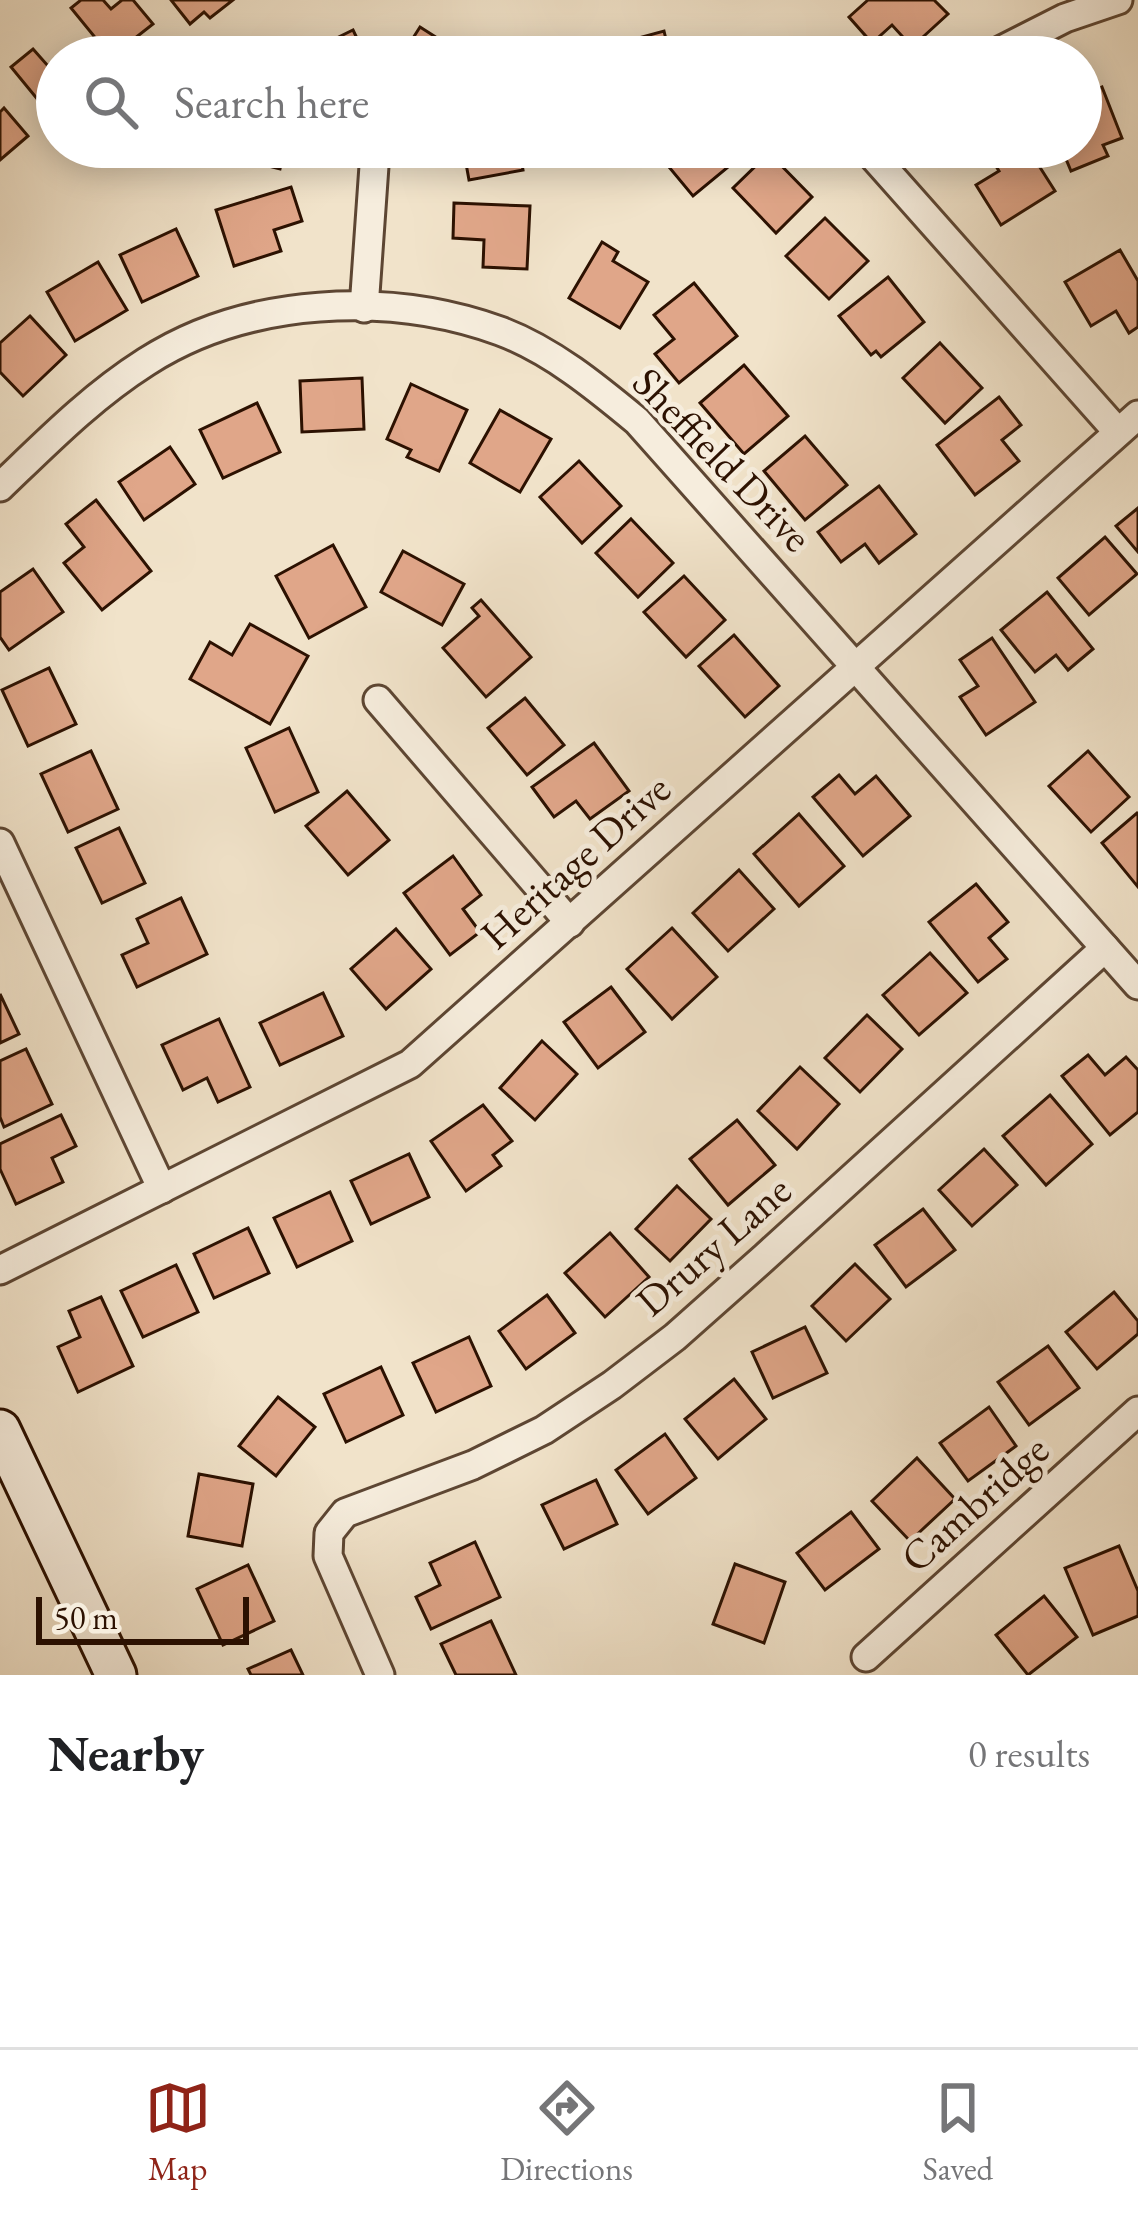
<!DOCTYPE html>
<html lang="en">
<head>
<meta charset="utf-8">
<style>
  :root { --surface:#fff; --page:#f2f2f2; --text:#202124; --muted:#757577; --line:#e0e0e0; --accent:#8f2418 }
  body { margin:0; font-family:"EB Garamond",serif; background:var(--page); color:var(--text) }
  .scale { position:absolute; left:36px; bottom:30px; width:213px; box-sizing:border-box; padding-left:12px; border:6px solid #2c1101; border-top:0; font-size:33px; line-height:42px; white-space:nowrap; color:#2c1101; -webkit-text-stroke:9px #f6eddd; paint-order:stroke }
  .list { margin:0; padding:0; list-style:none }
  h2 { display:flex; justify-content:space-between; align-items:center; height:156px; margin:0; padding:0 48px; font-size:51px }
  h2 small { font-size:39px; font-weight:400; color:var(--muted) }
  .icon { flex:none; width:66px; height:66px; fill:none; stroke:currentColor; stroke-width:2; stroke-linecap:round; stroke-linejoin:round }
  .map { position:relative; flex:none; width:1138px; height:1675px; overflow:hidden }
  .search { position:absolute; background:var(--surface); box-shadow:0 6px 30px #0003; left:36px; right:36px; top:36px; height:132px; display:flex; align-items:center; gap:30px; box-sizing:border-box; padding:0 42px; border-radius:66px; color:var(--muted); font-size:45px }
  .sheet { height:372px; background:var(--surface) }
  nav { display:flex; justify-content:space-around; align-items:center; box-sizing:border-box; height:168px; border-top:3px solid var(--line); background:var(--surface); font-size:33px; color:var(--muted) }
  nav a { display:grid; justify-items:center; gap:6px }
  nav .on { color:var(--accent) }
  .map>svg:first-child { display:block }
  .building { fill:#e0a689; stroke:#2c1101; stroke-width:3 }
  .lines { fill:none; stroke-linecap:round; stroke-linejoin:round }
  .street-casing { stroke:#5d4633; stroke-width:33 }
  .secondary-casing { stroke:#2c1101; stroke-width:45 }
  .street { stroke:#f6eddd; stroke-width:27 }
  .secondary { stroke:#f6eddd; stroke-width:39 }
  .labels { text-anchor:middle; stroke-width:10; stroke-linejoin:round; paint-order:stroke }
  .street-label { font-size:42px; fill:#2c1101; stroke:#f6eddd }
</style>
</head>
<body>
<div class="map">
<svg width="1138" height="1675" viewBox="0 0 1138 1675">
  <rect width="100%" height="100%" fill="#f1e3ca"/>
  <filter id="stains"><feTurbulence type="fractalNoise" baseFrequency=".00167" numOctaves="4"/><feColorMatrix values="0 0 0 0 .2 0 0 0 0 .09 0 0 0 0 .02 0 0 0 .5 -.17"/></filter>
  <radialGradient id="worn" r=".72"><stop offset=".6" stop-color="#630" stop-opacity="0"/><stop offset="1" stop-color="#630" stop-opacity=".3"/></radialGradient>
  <!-- building -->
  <g class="building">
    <path d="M81,0H103L111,9L122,0H133L153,24L111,57L71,8Z"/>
    <path d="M171,0H233L210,18L204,12L190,24Z"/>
    <path d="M868,0H934L948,14L912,47L892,25L872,43L849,17Z"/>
    <path d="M420,27L467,57H401Z"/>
    <path d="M353,30L366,57H298Z"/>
    <path d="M664,31L670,56L681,54L682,57H619L616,44Z"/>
    <path d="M33,49L48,66L57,58V123L11,67Z"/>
    <path d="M1102,87L1122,138L1103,145L1108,156L1071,171L1061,147H1081V96Z"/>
    <path d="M4,108L28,136L0,160V112Z"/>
    <path d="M227,147H285L280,169L225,155Z"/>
    <path d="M463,147H519L523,170L469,180Z"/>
    <path d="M731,147L739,158L693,196L654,149Z"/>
    <path d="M984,147H1027L1055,191L1001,225L976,185L999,171Z"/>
    <path d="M769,153L812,197L776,233L733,188Z"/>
    <path d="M291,187L302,221L274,230L281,251L234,266L216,210Z"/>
    <path d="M454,203L530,206L527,269L483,267L484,240L453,238Z"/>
    <path d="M825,218L868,261L829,299L786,256Z"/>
    <path d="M176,229L198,276L142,302L120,255Z"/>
    <path d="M602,242L618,252L613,261L648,282L620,328L569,298Z"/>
    <path d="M1120,250L1138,281V327L1129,333L1116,311L1091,326L1065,282Z"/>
    <path d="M98,262L127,310L75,341L47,292Z"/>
    <path d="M888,277L924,322L881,357L876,351L871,355L839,316Z"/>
    <path d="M694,283L737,336L679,383L655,354L674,339L654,315Z"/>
    <path d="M30,316L66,355L23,396L0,372V343Z"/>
    <path d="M940,343L982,388L945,423L903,378Z"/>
    <path d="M744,365L788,416L744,454L700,403Z"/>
    <path d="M362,378L364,429L302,432L300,381Z"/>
    <path d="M411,384L467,410L439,471L407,457L411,450L387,439Z"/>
    <path d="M999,397L1021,425L1002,440L1019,461L975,495L937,445Z"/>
    <path d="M257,403L280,452L223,478L200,430Z"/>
    <path d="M500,410L551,439L520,492L470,463Z"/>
    <path d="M805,436L847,485L805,520L764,471Z"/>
    <path d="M170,447L195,484L144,520L119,482Z"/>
    <path d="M579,461L621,506L582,543L540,497Z"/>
    <path d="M879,486L916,534L879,563L865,544L841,562L818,532Z"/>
    <path d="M96,500L151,571L102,610L64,563L84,547L66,524Z"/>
    <path d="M1138,508V552L1116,526Z"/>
    <path d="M631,519L673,563L638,597L596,553Z"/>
    <path d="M1105,537L1137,574L1089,615L1058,578Z"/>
    <path d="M333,545L366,607L309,638L276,576Z"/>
    <path d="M403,551L464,584L442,625L381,592Z"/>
    <path d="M33,569L63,612L9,650L0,637V592Z"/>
    <path d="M684,576L725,620L686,657L644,612Z"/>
    <path d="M1047,592L1093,649L1068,670L1056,655L1035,672L1001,630Z"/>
    <path d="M481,600L531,657L486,697L443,648L479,616L472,608Z"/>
    <path d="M250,624L308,656L270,724L190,679L210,642L232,655Z"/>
    <path d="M734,635L779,686L745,717L699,666Z"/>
    <path d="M992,638L1035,702L986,735L960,697L978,686L960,660Z"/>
    <path d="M49,668L76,724L28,746L2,690Z"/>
    <path d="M525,698L564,745L527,775L488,728Z"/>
    <path d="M289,728L318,792L275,812L246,748Z"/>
    <path d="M594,743L629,791L590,819L576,801L554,817L532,787Z"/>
    <path d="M91,751L118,809L68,832L41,774Z"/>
    <path d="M1088,751L1129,797L1091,832L1049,786Z"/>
    <path d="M839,775L855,794L876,776L910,816L863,856L813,797Z"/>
    <path d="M347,791L389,840L348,875L306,826Z"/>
    <path d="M1137,813L1138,814V887L1102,843Z"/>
    <path d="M799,814L844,866L799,906L754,854Z"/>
    <path d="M119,828L145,883L102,903L76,848Z"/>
    <path d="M453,856L481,895L463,909L480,932L450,955L404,893Z"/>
    <path d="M739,870L774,909L728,951L693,913Z"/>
    <path d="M976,884L1008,922L989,938L1007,959L978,982L929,922Z"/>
    <path d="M181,898L207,954L137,987L122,955L148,943L137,919Z"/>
    <path d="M672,928L717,977L672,1019L627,969Z"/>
    <path d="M396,929L431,969L386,1009L351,969Z"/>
    <path d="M930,953L967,993L919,1035L883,995Z"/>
    <path d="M611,987L645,1032L598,1068L564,1022Z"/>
    <path d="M323,993L343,1036L280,1065L260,1023Z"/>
    <path d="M0,994L19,1034L0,1043Z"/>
    <path d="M867,1015L902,1049L860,1092L825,1058Z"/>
    <path d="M219,1019L250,1087L218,1102L207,1078L183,1090L162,1045Z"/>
    <path d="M542,1041L577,1074L535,1120L500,1088Z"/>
    <path d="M26,1049L52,1104L4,1127L0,1117V1061Z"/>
    <path d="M1088,1055L1105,1075L1126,1057L1138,1070V1112L1110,1135L1062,1076Z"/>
    <path d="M800,1067L839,1104L797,1149L758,1111Z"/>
    <path d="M1050,1095L1092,1144L1046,1185L1003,1136Z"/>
    <path d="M483,1105L512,1141L493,1155L501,1166L466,1191L431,1141Z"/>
    <path d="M61,1115L76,1146L52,1158L63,1182L16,1204L0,1169V1144Z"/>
    <path d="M737,1120L775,1165L728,1205L690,1159Z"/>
    <path d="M984,1149L1017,1185L972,1226L939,1190Z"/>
    <path d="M409,1154L429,1197L371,1224L351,1181Z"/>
    <path d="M677,1186L711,1219L670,1261L636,1229Z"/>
    <path d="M330,1192L352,1241L297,1267L274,1218Z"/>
    <path d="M923,1209L955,1250L906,1287L875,1245Z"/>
    <path d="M248,1228L269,1273L214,1298L194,1254Z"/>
    <path d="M610,1233L649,1277L605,1317L565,1273Z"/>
    <path d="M855,1264L890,1299L846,1341L812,1306Z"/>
    <path d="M176,1265L198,1312L143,1337L121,1291Z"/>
    <path d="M1114,1292L1138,1321V1334L1097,1369L1066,1332Z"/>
    <path d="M547,1295L575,1333L526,1369L499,1331Z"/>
    <path d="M101,1297L133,1366L78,1392L58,1347L80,1337L69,1311Z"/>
    <path d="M805,1327L827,1373L773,1398L752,1352Z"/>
    <path d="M469,1337L491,1386L436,1412L413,1363Z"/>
    <path d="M1048,1346L1079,1388L1029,1425L998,1382Z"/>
    <path d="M381,1367L403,1415L346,1442L324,1394Z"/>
    <path d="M734,1379L766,1419L718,1459L685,1419Z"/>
    <path d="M278,1397L315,1427L276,1476L239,1446Z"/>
    <path d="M989,1407L1016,1446L968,1481L940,1443Z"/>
    <path d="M665,1434L696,1478L648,1514L616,1470Z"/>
    <path d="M917,1458L955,1499L910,1541L872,1501Z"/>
    <path d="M199,1474L253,1484L242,1546L188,1536Z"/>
    <path d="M596,1480L617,1524L564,1549L542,1505Z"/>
    <path d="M851,1512L879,1549L825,1590L797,1553Z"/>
    <path d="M475,1542L500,1597L431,1629L416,1597L440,1585L430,1563Z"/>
    <path d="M1119,1546L1138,1591V1616L1093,1635L1065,1568Z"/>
    <path d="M735,1564L785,1582L764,1643L713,1624Z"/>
    <path d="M248,1565L274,1621L223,1645L197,1589Z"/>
    <path d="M1044,1596L1077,1637L1028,1675L996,1635Z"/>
    <path d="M491,1621L516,1675H456L441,1644Z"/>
    <path d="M291,1650L303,1675H251L248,1669Z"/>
  </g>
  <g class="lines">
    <!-- street casing -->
    <g class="street-casing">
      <g id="street">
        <path d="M988,57L1065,18L1118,0"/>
        <path d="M865,147L1117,431"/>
        <path d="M364,308L374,166"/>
        <path d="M0,487C47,442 91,397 146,362C247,297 389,291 500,331C551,350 596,387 637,421L1138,985"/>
        <path d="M378,700L570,923"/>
        <path d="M0,843L162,1189"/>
        <path d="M0,1270L410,1064L1138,415"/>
        <path d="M866,1657L1138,1411"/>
        <path d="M380,1675L328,1556L329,1533L345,1513L473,1465L544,1430L612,1385L675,1337L765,1257L1105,948"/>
      </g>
    </g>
    <!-- secondary casing -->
    <g class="secondary-casing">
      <path id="secondary" d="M0,1430L116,1675"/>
    </g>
    <!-- street -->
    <use href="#street" class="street"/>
    <!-- secondary -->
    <use href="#secondary" class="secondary"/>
  </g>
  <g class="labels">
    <!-- street labels -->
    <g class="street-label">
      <text transform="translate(723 459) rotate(46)" y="15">Sheffield Drive</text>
      <text transform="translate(575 861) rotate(-42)" y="15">Heritage Drive</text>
      <text transform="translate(713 1245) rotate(-41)" y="15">Drury Lane</text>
      <text transform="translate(974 1503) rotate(-42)" y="15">Cambridge</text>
    </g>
  </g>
  <rect width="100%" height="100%" filter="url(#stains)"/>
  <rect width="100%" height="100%" fill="url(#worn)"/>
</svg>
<div class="scale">50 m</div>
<div class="search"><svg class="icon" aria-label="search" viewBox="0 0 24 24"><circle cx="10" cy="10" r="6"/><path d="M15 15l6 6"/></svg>Search here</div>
</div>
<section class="sheet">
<h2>Nearby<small>0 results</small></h2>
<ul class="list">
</ul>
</section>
<nav>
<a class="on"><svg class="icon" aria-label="map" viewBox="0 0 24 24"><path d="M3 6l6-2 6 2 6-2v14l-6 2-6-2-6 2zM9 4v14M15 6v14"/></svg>Map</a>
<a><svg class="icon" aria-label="directions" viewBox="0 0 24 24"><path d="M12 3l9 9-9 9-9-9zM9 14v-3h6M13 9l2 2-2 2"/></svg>Directions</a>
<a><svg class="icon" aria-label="saved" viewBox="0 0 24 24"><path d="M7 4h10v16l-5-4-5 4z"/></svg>Saved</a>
</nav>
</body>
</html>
